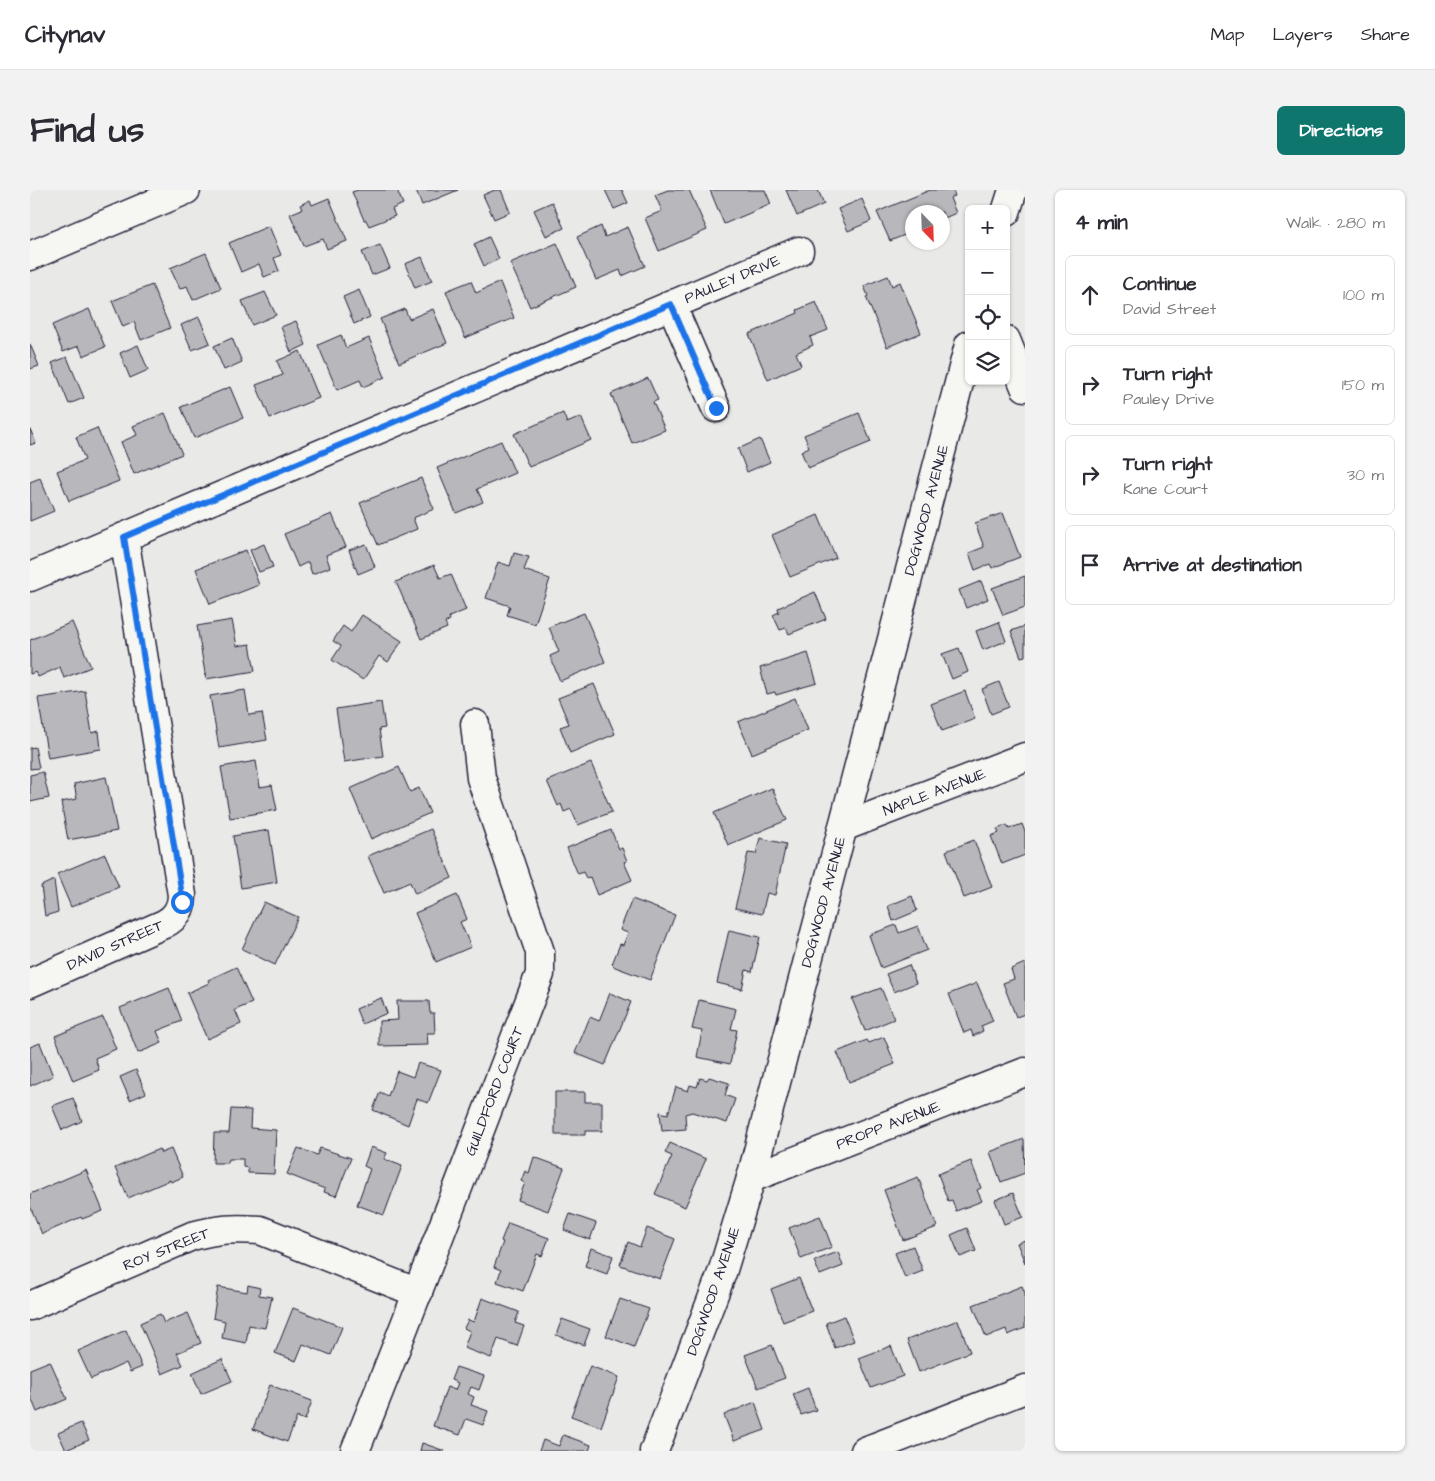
<!DOCTYPE html>
<html lang="en">
<head>
<meta charset="utf-8">
<style>
  :root { --surface:#fff; --page:#f2f2f3; --text:#2b2b33; --muted:#7c7c81; --line:#e1e1e2; --accent:#0f766e }
  body { margin:0; font-family:"Architects Daughter",sans-serif; background:var(--page); color:var(--text) }
  .controls { position:absolute; right:15px; top:15px; display:grid; overflow:hidden; border-radius:8px; box-shadow:0 1px 4px #0004 }
  .controls button { width:45px; height:45px; display:grid; place-items:center; padding:0; border:0; border-bottom:1px solid var(--line); background:var(--surface); color:var(--text); font:25px sans-serif }
  .compass { position:absolute; left:875px; top:15px; width:45px; height:45px; border-radius:50%; background:var(--surface); box-shadow:0 1px 4px #0004; rotate:157deg }
  .stop { position:absolute; width:15px; height:15px; margin:-11px; border:4px solid #1a73e8; border-radius:50%; background:#fff }
  .stop.end { background:#1a73e8; border-color:#fff; box-shadow:0 1px 5px #0008 }
  .list { margin:0; padding:0; list-style:none }
  h2 { display:flex; justify-content:space-between; align-items:center; height:65px; margin:0; padding:0 20px; font-size:21px }
  h2 small { font-size:16px; font-weight:400; color:var(--muted) }
  .list li { display:grid; grid-template-columns:32px 1fr auto; gap:15px; align-items:center; box-sizing:border-box; height:80px; margin:0 10px 10px; padding:0 10px; border:1px solid var(--line); border-radius:8px }
  .list b { display:block; font-size:19px; white-space:nowrap }
  .list p { margin:0; font-size:16px; white-space:nowrap; color:var(--muted) }
  .list em { font-size:16px; font-style:normal; color:var(--muted) }
  .icon { flex:none; width:28px; height:28px; fill:none; stroke:currentColor; stroke-width:2; stroke-linecap:round; stroke-linejoin:round }
  .map { position:relative; flex:none; width:995px; height:1261px; overflow:hidden; border-radius:8px }
  header { display:flex; align-items:center; gap:30px; box-sizing:border-box; height:70px; padding:0 25px; background:var(--surface); border-bottom:1px solid var(--line) }
  header strong { font-size:24px }
  nav { display:flex; gap:28px; margin-inline-start:auto; font-size:18px }
  .intro { display:flex; align-items:center; justify-content:space-between; box-sizing:border-box; height:120px; padding:0 30px }
  h1 { margin:0; font-size:35px }
  .button { padding:12px 22px; border-radius:8px; background:var(--accent); color:#fff; font-size:18px; font-weight:700 }
  main { display:flex; gap:30px; padding:0 30px }
  aside { flex:1; background:var(--surface); border-radius:8px; box-shadow:0 1px 4px #0004 }
  .map>svg:first-child { display:block }
  .building { fill:#b8b8bc; stroke:#22223b }
  .lines { fill:none; stroke-linecap:round; stroke-linejoin:round }
  .minor-casing { stroke:#22223b; stroke-width:31 }
  .tertiary-casing { stroke:#22223b; stroke-width:31 }
  .minor { stroke:#f6f6f2; stroke-width:28 }
  .tertiary { stroke:#f6f6f2; stroke-width:28 }
  .route { stroke:#1a73e8; stroke-width:6 }
  .labels { text-anchor:middle; stroke-width:5; stroke-linejoin:round; paint-order:stroke }
  .street-label { font-size:15px; fill:#22223b; stroke:#f6f6f2 }
</style>
</head>
<body>
<header>
<strong>Citynav</strong>
<nav><a>Map</a><a>Layers</a><a>Share</a></nav>
</header>
<div class="intro"><h1>Find us</h1><a class="button">Directions</a></div>
<main>
<div class="map">
<svg width="995" height="1261" viewBox="0 0 995 1261">
  <rect width="100%" height="100%" fill="#e9e9e7"/>
  <filter id="ink" filterUnits="userSpaceOnUse"><feTurbulence type="fractalNoise" baseFrequency=".02" numOctaves="2"/><feDisplacementMap in="SourceGraphic" scale="10" xChannelSelector="R" yChannelSelector="G"/><feConvolveMatrix kernelMatrix="1 2 1 2 8 2 1 2 1" color-interpolation-filters="sRGB"/></filter>
  <g filter="url(#ink)">
    <!-- building -->
    <g class="building">
      <path d="M328,0H367L373,14L362,19L365,26L339,36L336,30H334L322,2Z"/>
      <path d="M386,0H428L392,15Z"/>
      <path d="M465,0H471L480,22L464,29L453,5Z"/>
      <path d="M575,0H592L598,13L584,19Z"/>
      <path d="M638,0H659L677,40L629,61L615,28L632,21L625,5Z"/>
      <path d="M680,0H735L741,14L694,34Z"/>
      <path d="M756,0H788L794,14L767,26Z"/>
      <path d="M900,0H923L925,6L920,8L926,23L912,29V22H882V42L860,51L847,22Z"/>
      <path d="M299,8L317,51L297,59L293,49L274,56L260,24L272,19L270,15L280,10L282,15Z"/>
      <path d="M832,9L841,31L818,41L808,19Z"/>
      <path d="M522,12L534,38L516,46L504,20Z"/>
      <path d="M239,36L251,65L244,68L249,81L234,87L229,74L211,82L199,53Z"/>
      <path d="M571,36L575,47L598,37L615,76L592,86L590,80L566,90L547,47Z"/>
      <path d="M459,47L469,69L454,76L444,54Z"/>
      <path d="M527,53L546,97L500,117L480,73Z"/>
      <path d="M350,55L360,78L342,85L332,62Z"/>
      <path d="M176,63L191,98L163,110L157,96L150,99L140,78Z"/>
      <path d="M392,67L402,91L385,98L375,74Z"/>
      <path d="M858,86L862,96L870,92L891,143L857,157L836,107L838,106L834,96Z"/>
      <path d="M441,91L446,103L470,92L484,128L435,148L416,101Z"/>
      <path d="M122,95L140,138L111,150L104,132L93,137L82,111Z"/>
      <path d="M329,100L340,127L324,134L313,107Z"/>
      <path d="M235,102L246,125L222,135L212,111Z"/>
      <path d="M786,112L798,140L780,147L783,155L766,163L771,175L738,190L719,144L768,123L767,120Z"/>
      <path d="M59,119L75,157L53,166L49,156L33,162L22,135Z"/>
      <path d="M375,119L379,129L403,119L417,153L369,173L350,129Z"/>
      <path d="M169,127L180,153L162,160L151,135Z"/>
      <path d="M266,131L276,155L261,162L251,137Z"/>
      <path d="M311,145L316,158L339,148L355,187L333,197L330,190L307,200L288,155Z"/>
      <path d="M202,148L212,172L194,180L184,156Z"/>
      <path d="M0,154L9,176L0,179Z"/>
      <path d="M108,155L118,180L100,188L90,163Z"/>
      <path d="M270,161L289,208L240,228L226,195L253,185L247,171Z"/>
      <path d="M37,167L54,208L39,214L22,173Z"/>
      <path d="M618,188L628,210L623,212L635,240L602,253L581,204Z"/>
      <path d="M200,197L213,228L164,248L151,217Z"/>
      <path d="M135,223L152,264L104,284L91,252L107,245L103,236Z"/>
      <path d="M533,223L537,233L551,227L561,250L499,277L484,244Z"/>
      <path d="M829,223L841,252L778,278L771,261L779,257L774,245Z"/>
      <path d="M67,238L89,291L39,311L27,281L55,270L46,247Z"/>
      <path d="M0,239L6,253L0,255Z"/>
      <path d="M730,249L740,272L717,282L708,259Z"/>
      <path d="M471,251L485,283L447,299L453,312L426,323L407,278Z"/>
      <path d="M10,288L24,321L0,331V292Z"/>
      <path d="M391,288L404,319L383,328L387,339L348,355L330,313Z"/>
      <path d="M973,323L990,367L962,378L960,374L945,380L939,363L954,357L945,333Z"/>
      <path d="M302,324L316,357L296,365L300,377L282,384L278,372L268,377L254,344Z"/>
      <path d="M788,325L806,368L760,387L742,345Z"/>
      <path d="M234,354L243,377L229,382L220,360Z"/>
      <path d="M336,354L345,377L328,384L319,360Z"/>
      <path d="M216,360L229,395L180,414L166,379Z"/>
      <path d="M484,363L499,367L494,380L520,389L505,434L477,425L480,416L456,408L468,372L480,376Z"/>
      <path d="M404,375L410,388L421,384L436,420L419,427L420,430L415,433L417,438L391,449L366,392Z"/>
      <path d="M995,386V417L973,425L962,398Z"/>
      <path d="M951,391L958,409L936,418L929,400Z"/>
      <path d="M785,402L796,429L759,444L756,438L750,440L743,425L749,422L748,418Z"/>
      <path d="M554,423L575,472L530,491L520,466L529,462L519,437Z"/>
      <path d="M332,425L372,451L358,472L349,466L333,490L302,470L311,456L303,451L313,436L321,442Z"/>
      <path d="M202,430L207,456L220,454L225,481L176,489L167,436Z"/>
      <path d="M42,432L61,477L34,488L30,477L8,487L6,482L0,484V450Z"/>
      <path d="M969,432L976,451L953,460L946,441Z"/>
      <path d="M995,436V466L991,467L981,441Z"/>
      <path d="M929,458L938,482L922,489L912,464Z"/>
      <path d="M778,463L787,493L746,505L745,502L737,504L730,478Z"/>
      <path d="M969,492L979,517L961,524L952,499Z"/>
      <path d="M564,494L585,544L540,563L530,537L539,534L528,508Z"/>
      <path d="M215,500L219,525L232,523L237,550L189,558L180,506Z"/>
      <path d="M55,501L62,543L69,541L71,559L18,568L8,508Z"/>
      <path d="M935,501L945,529L912,541L901,514Z"/>
      <path d="M765,508L778,540L722,564L708,532Z"/>
      <path d="M351,512L355,538L349,539L353,566L314,572L306,519Z"/>
      <path d="M5,557L9,578L0,579V558Z"/>
      <path d="M226,571L230,597L242,595L247,620L200,628L191,577Z"/>
      <path d="M561,573L582,622L548,635L541,619L534,622L531,614L528,616L517,591Z"/>
      <path d="M369,577L380,602L389,598L400,623L341,649L320,599Z"/>
      <path d="M13,582L19,608L0,612V585Z"/>
      <path d="M76,587L87,641L38,650L31,612L47,609L44,594Z"/>
      <path d="M742,598L757,630L698,655L684,623Z"/>
      <path d="M992,634L995,642V665L972,674L961,646L969,643L967,639L977,635L979,639Z"/>
      <path d="M401,639L422,688L385,704L380,692L354,703L338,666Z"/>
      <path d="M239,640L247,692L211,698L203,646Z"/>
      <path d="M581,640L589,659L592,658L597,671L594,672L602,690L567,705L560,687L556,688L553,682L548,684L537,658Z"/>
      <path d="M730,648L756,654L745,705L737,703L732,724L705,718L718,663L726,664Z"/>
      <path d="M944,650L962,697L934,708L916,661Z"/>
      <path d="M75,664L89,697L41,717L27,684Z"/>
      <path d="M24,690L28,722L15,726L11,696Z"/>
      <path d="M427,705L437,729L430,732L441,757L406,772L385,723Z"/>
      <path d="M882,706L887,721L863,731L858,716Z"/>
      <path d="M602,709L645,725L620,790L585,777L582,774L590,754L593,755L598,743L590,740Z"/>
      <path d="M234,712L268,727L245,775L212,759Z"/>
      <path d="M866,735L869,743L888,736L897,760L851,778L839,745Z"/>
      <path d="M699,740L730,747L722,782L716,780L712,799L687,793Z"/>
      <path d="M995,773V824L986,827L973,793L984,789L981,779Z"/>
      <path d="M879,775L886,793L864,802L856,784Z"/>
      <path d="M206,777L222,813L205,820L211,834L177,849L157,803L179,793L178,790Z"/>
      <path d="M947,793L963,831L951,836L953,841L943,846L941,840L934,843L919,804Z"/>
      <path d="M139,798L152,831L127,841L132,853L108,863L90,818Z"/>
      <path d="M851,798L864,829L835,841L822,809Z"/>
      <path d="M580,803L601,812L575,875L545,863L560,827L569,831Z"/>
      <path d="M351,808L357,823L332,834L326,819Z"/>
      <path d="M669,810L706,819L701,839L707,840L700,874L667,867L672,841L662,839Z"/>
      <path d="M367,811H399L400,823H404L405,843H397L398,855L349,856V831L368,830Z"/>
      <path d="M73,827L86,859L65,868L69,880L43,891L25,846Z"/>
      <path d="M854,847L865,874L819,892L807,862L837,850L839,853Z"/>
      <path d="M10,853L23,886L0,896V857Z"/>
      <path d="M388,873L411,880L398,913L387,909L378,935L343,920L350,902L358,906L367,881L383,887Z"/>
      <path d="M106,880L116,903L100,910L90,887Z"/>
      <path d="M679,887L699,893L695,905L705,909L697,933L662,922L655,924L656,939L632,941L630,922L638,924L646,897L658,901L660,895L667,897L670,888L677,890Z"/>
      <path d="M525,902H555V912H572V941H555V945H525Z"/>
      <path d="M43,908L52,931L32,940L22,916Z"/>
      <path d="M201,919L221,920L220,938L246,940L244,984L218,983V978L213,977V969H199L198,973H183L184,943H199Z"/>
      <path d="M994,949L995,983L971,992L960,962Z"/>
      <path d="M640,953L676,969L655,1017L625,1004L642,966L635,963Z"/>
      <path d="M341,957L357,963L354,969L372,976L354,1025L327,1015L340,979L334,976Z"/>
      <path d="M268,958L287,965L290,958L321,968L306,1006L294,1002L295,999L257,984Z"/>
      <path d="M129,959L131,963L141,959L153,987L141,992L140,990L98,1008L85,978Z"/>
      <path d="M504,967L534,978L518,1021L488,1010L495,993L491,991L495,981L499,983Z"/>
      <path d="M941,971L951,998L947,1000L952,1011L926,1021L922,1010L918,1011L908,984Z"/>
      <path d="M56,980L73,1021L52,1029L51,1027L12,1044L0,1016V1004Z"/>
      <path d="M888,987L907,1037L873,1050L854,1000Z"/>
      <path d="M983,1003L993,1027L974,1034L965,1010Z"/>
      <path d="M540,1024L566,1033L560,1050L534,1040Z"/>
      <path d="M790,1026L802,1057L771,1069L759,1038Z"/>
      <path d="M478,1033L519,1048L512,1066L507,1064L493,1101L467,1092L471,1080L464,1077L473,1052L471,1051Z"/>
      <path d="M617,1038L645,1049L630,1089L590,1075L598,1052L610,1057Z"/>
      <path d="M937,1038L946,1061L930,1067L921,1045Z"/>
      <path d="M995,1050V1073L987,1053Z"/>
      <path d="M883,1056L893,1081L875,1088L865,1063Z"/>
      <path d="M561,1058L583,1066L577,1084L555,1076Z"/>
      <path d="M808,1062L813,1076L790,1085L784,1071Z"/>
      <path d="M769,1088L782,1121L753,1132L741,1099Z"/>
      <path d="M218,1095L230,1098L229,1105L242,1107L235,1138L219,1135L216,1153L192,1148L195,1131L183,1128L188,1097L217,1102Z"/>
      <path d="M992,1096L995,1103V1138L978,1145L976,1139L956,1147L943,1115Z"/>
      <path d="M452,1108L489,1122L485,1133L494,1136L487,1156L468,1149L461,1168L434,1158L440,1141L434,1138L438,1130L444,1132Z"/>
      <path d="M590,1109L619,1119L604,1157L576,1146Z"/>
      <path d="M263,1118L312,1137L301,1165L273,1154L266,1171L245,1163Z"/>
      <path d="M158,1123L171,1153L147,1163L153,1175L132,1184L110,1133L130,1124L134,1133Z"/>
      <path d="M814,1126L824,1151L805,1158L796,1133Z"/>
      <path d="M532,1129L560,1139L554,1155L526,1145Z"/>
      <path d="M928,1130L940,1162L889,1182L877,1150Z"/>
      <path d="M96,1140L112,1177L100,1182L96,1173L61,1189L48,1161Z"/>
      <path d="M742,1155L755,1188L728,1198L715,1165Z"/>
      <path d="M861,1156L873,1186L841,1198L829,1168Z"/>
      <path d="M192,1169L202,1191L171,1204L162,1183Z"/>
      <path d="M20,1171L37,1209L7,1222L0,1205V1179Z"/>
      <path d="M560,1176L589,1187L571,1237L541,1226Z"/>
      <path d="M426,1177L454,1186L449,1200L441,1197L438,1204L444,1207L441,1215L458,1221L453,1235L436,1229L430,1245L403,1236L417,1197L425,1200L428,1193L421,1190Z"/>
      <path d="M240,1195L282,1211L275,1230L267,1227L257,1252L223,1239Z"/>
      <path d="M778,1198L786,1220L771,1225L763,1204Z"/>
      <path d="M725,1212L735,1240L704,1251L694,1225Z"/>
      <path d="M51,1233L59,1250L36,1260L28,1243Z"/>
      <path d="M533,1245L561,1255L559,1261H509L513,1250L529,1256Z"/>
      <path d="M392,1253L415,1261H390Z"/>
    </g>
    <g class="lines">
      <!-- minor casing -->
      <g class="minor-casing">
        <g id="minor">
          <path d="M0,66L156,0"/>
          <path d="M641,114L686,218"/>
          <path d="M976,150L995,197"/>
          <path d="M0,387L769,61"/>
          <path d="M813,637L995,567"/>
          <path d="M0,793L134,734C146,728 152,718 152,705L94,347"/>
          <path d="M721,988L995,882"/>
          <path d="M0,1116L162,1046C189,1039 203,1038 230,1040L388,1103"/>
          <path d="M325,1261C389,1103 448,943 510,784V762L451,588L445,534"/>
          <path d="M835,1261L995,1199"/>
        </g>
      </g>
      <!-- tertiary casing -->
      <g class="tertiary-casing">
        <g id="tertiary">
          <path d="M976,22L983,0"/>
          <path d="M624,1261L692,1083L721,988L939,155"/>
        </g>
      </g>
      <!-- minor -->
      <use href="#minor" class="minor"/>
      <!-- tertiary -->
      <use href="#tertiary" class="tertiary"/>
    </g>
  </g>
  <g class="lines" filter="url(#ink)">
    <!-- route -->
    <path class="route" d="M152,712V705L94,347L641,114L686,218"/>
  </g>
  <g class="labels">
    <!-- street labels -->
    <g class="street-label">
      <text transform="translate(702 89) rotate(-23)" y="5">PAULEY DRIVE</text>
      <text transform="translate(896 320) rotate(-75)" y="5">DOGWOOD AVENUE</text>
      <text transform="translate(904 602) rotate(-21)" y="5">NAPLE AVENUE</text>
      <text transform="translate(793 712) rotate(-75)" y="5">DOGWOOD AVENUE</text>
      <text transform="translate(85 755) rotate(-24)" y="5">DAVID STREET</text>
      <text transform="translate(464 901) rotate(-69)" y="5">GUILDFORD COURT</text>
      <text transform="translate(858 935) rotate(-21)" y="5">PROPP AVENUE</text>
      <text transform="translate(136 1059) rotate(-22)" y="5">ROY STREET</text>
      <text transform="translate(683 1101) rotate(-71)" y="5">DOGWOOD AVENUE</text>
    </g>
  </g>
</svg>
<div class="controls">
<button>+</button>
<button>−</button>
<button><svg class="icon" aria-label="locate" viewBox="0 0 24 24"><circle cx="12" cy="12" r="6"/><path d="M12 2v4M12 18v4M2 12h4M18 12h4"/></svg></button>
<button><svg class="icon" aria-label="layers" viewBox="0 0 24 24"><path d="M12 4l9 5-9 5-9-5zM3 14l9 5 9-5"/></svg></button>
</div>
<svg class="compass" viewBox="-18 -18 36 36"><path d="M0-13l5 13h-10z" fill="#e53935"/><path d="M0 13l5-13h-10z" fill="#7c7c81"/></svg>
<div class="stop" style="left:152px;top:712px"></div>
<div class="stop end" style="left:686px;top:218px"></div>
</div>
<aside>
<h2>4 min<small>Walk · 280 m</small></h2>
<ul class="list">
<li><svg class="icon" aria-label="ahead" viewBox="0 0 24 24"><path d="M12 20V5M6 11l6-6 6 6"/></svg><div><b>Continue</b><p>David Street</p></div><em>100 m</em></li>
<li><svg class="icon" aria-label="right" viewBox="0 0 24 24"><path d="M7 20v-9h11M14 6l5 5-5 5"/></svg><div><b>Turn right</b><p>Pauley Drive</p></div><em>150 m</em></li>
<li><svg class="icon" aria-label="right" viewBox="0 0 24 24"><path d="M7 20v-9h11M14 6l5 5-5 5"/></svg><div><b>Turn right</b><p>Kane Court</p></div><em>30 m</em></li>
<li><svg class="icon" aria-label="arrive" viewBox="0 0 24 24"><path d="M6 21V4h12l-3 4 3 4H6"/></svg><div><b>Arrive at destination</b></div></li>
</ul>
</aside>
</main>
</body>
</html>
